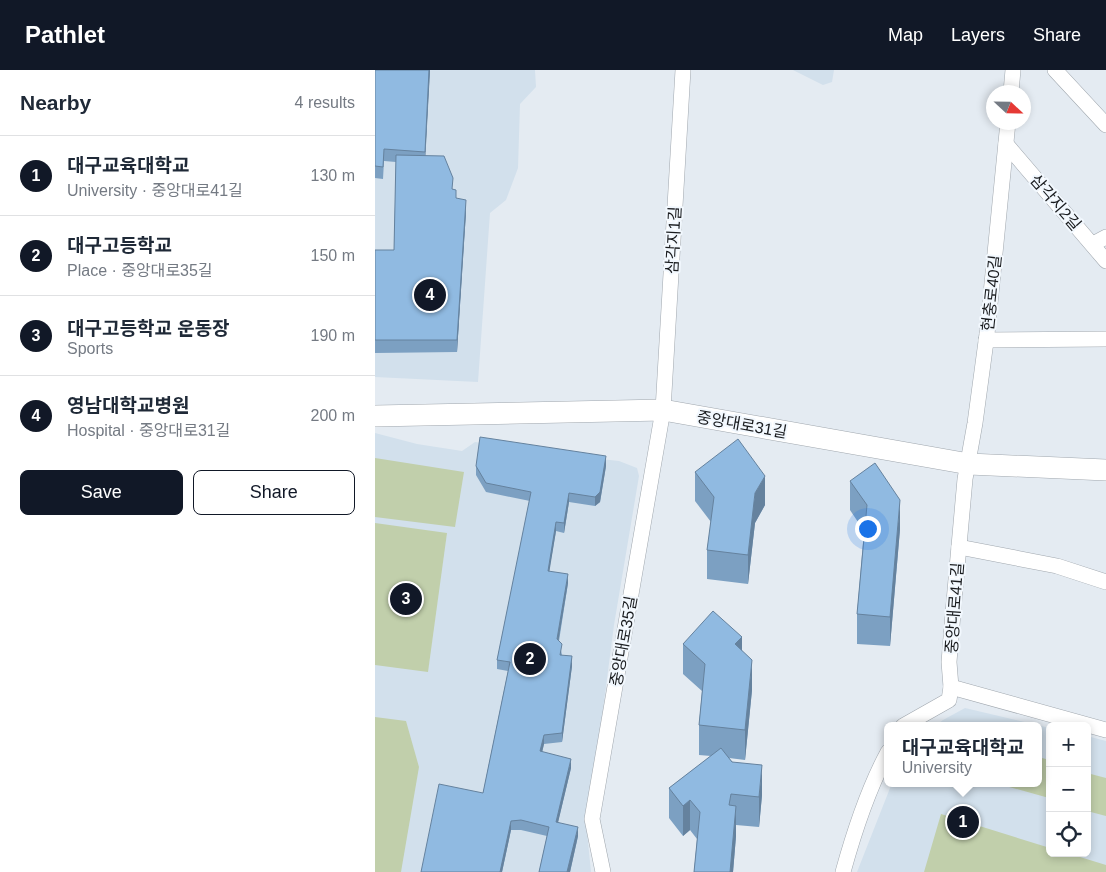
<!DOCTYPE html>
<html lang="en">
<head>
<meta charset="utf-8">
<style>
  :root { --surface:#fff; --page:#f2f2f3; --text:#1f2937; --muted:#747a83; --line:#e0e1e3; --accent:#111827 }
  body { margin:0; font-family:Arial,"Noto Sans KR",sans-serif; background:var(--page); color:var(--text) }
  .controls { position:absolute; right:15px; bottom:15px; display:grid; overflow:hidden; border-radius:8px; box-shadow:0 2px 8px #0003 }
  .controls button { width:45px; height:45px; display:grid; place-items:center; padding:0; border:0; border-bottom:1px solid var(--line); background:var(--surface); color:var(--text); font:25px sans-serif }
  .compass { position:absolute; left:611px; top:15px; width:45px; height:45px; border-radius:50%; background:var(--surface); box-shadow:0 2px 8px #0003; rotate:112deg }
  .you { position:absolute; left:492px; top:458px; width:18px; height:18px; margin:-12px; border:4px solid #fff; border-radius:50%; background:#1a73e8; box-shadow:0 0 0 8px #1a73e833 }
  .badge { display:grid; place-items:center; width:32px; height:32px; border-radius:50%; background:var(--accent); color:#fff; font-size:16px; font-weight:700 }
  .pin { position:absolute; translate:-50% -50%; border:2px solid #fff; box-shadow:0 1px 5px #0006 }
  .popup { position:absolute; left:509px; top:652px; width:158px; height:65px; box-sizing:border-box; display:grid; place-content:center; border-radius:8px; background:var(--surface); filter:drop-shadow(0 1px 4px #0005); font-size:16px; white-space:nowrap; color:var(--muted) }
  .popup b { font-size:19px; color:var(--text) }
  .popup::after { content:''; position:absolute; left:50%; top:100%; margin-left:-10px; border:10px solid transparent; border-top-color:var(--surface) }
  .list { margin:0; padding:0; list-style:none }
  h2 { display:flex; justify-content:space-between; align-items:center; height:65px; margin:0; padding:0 20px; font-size:21px }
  h2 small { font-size:16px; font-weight:400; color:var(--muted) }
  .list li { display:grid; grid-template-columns:32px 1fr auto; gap:15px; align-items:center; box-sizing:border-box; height:80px; padding:0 20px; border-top:1px solid var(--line) }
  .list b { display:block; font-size:19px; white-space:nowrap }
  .list p { margin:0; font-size:16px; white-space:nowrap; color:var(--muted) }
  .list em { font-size:16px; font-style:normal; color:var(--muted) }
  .actions { display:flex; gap:10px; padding:15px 20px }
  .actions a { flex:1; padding:11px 0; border:1px solid var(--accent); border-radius:8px; text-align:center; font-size:18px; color:var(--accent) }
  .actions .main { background:var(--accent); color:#fff }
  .icon { flex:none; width:28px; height:28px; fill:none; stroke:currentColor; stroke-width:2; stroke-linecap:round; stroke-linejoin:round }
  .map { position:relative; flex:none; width:731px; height:802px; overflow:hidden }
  header { display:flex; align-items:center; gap:30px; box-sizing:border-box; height:70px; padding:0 25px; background:var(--accent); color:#fff }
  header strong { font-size:24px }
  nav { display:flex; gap:28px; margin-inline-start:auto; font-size:18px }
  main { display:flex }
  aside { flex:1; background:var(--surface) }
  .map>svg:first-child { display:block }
  .built { fill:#d2e0ec }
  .green { fill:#c1cfab }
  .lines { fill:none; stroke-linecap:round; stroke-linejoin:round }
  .street-casing { stroke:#a0a7ae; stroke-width:16 }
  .secondary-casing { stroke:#a0a7ae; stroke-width:22 }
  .street { stroke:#fff; stroke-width:15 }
  .secondary { stroke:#fff; stroke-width:21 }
  .wall { fill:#7ca0c2 }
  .shaded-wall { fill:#65829e }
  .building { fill:#90bae1; stroke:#65829e }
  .labels { text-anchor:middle; stroke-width:4; stroke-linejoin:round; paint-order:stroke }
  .street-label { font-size:16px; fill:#1a1c1f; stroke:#f2f8fe }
</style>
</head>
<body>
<header>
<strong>Pathlet</strong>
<nav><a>Map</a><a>Layers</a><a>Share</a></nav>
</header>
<main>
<aside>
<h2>Nearby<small>4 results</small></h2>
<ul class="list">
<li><span class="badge">1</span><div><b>대구교육대학교</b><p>University · 중앙대로41길</p></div><em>130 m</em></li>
<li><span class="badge">2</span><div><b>대구고등학교</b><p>Place · 중앙대로35길</p></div><em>150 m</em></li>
<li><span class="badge">3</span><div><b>대구고등학교 운동장</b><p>Sports</p></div><em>190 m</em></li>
<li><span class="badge">4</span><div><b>영남대학교병원</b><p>Hospital · 중앙대로31길</p></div><em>200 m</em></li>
</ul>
<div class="actions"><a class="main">Save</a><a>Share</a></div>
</aside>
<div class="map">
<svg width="731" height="802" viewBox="0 0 731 802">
  <rect width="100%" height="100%" fill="#e4ebf2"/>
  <!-- built -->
  <g class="built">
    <path d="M0,0H160L161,17L145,34L143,98L131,130L115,143L103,312L0,307Z"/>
    <path d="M418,0H459L457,12L448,15Z"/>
    <path d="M0,363L42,374L87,381L100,372L198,386L244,391L262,398L264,406L239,555L212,762L216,802H0Z"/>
    <path d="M590,638L675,658V783H712V666L731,671V802H482L517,713H663V656H560L568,650Z"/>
  </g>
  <!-- green -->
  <g class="green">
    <path d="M0,388L89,402L80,457L0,447Z"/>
    <path d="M0,453L72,463L53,602L0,595Z"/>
    <path d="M0,647L31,651L44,697L26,802H0Z"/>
    <path d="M663,687L675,690L674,728L620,713H663Z"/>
    <path d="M712,703L731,708V746L712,741Z"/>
    <path d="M566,744L675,778V783H692L731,795V802H549Z"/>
  </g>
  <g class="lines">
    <!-- street casing -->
    <g class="street-casing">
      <g id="street">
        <path d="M680,0L731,55"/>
        <path d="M636,22L638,0"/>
        <path d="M631,74L731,191"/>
        <path d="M718,174L731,167"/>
        <path d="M611,270L731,269"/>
        <path d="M584,477L682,496L731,512"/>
        <path d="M576,617L731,660"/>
        <path d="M528,656L574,630L576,617L574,592L578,543L590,409L600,353L612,264L633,52"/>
        <path d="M228,802L217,749L288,340L308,0"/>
        <path d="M468,802C479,762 493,719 513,682"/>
      </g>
    </g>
    <!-- secondary casing -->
    <g class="secondary-casing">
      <path id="secondary" d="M0,346L288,340L594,394L731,400"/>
    </g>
    <!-- street -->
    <use href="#street" class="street"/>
    <!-- secondary -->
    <use href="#secondary" class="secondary"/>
  </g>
  <!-- wall -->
  <g class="wall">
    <path d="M0,0H55L50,85L78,120L81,128L91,142L82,282L0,283V180H19L21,92L9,91L8,109L0,108Z"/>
    <path d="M101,396H231L225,432L220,436L194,432L189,463L181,461L174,501L193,513L184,571L187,585L197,596L187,672L169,674L167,682L196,698L183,752L203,766L195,802H164L172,766L146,760H136L127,802H46L108,723L133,601L122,599V590L155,431L111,422L101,405Z"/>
    <path d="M320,402L390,435L380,453L373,514L332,509V480L336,452L320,431Z"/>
    <path d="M475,411L525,459L515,576L482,574V544L489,461L475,440Z"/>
    <path d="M308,574L367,580L377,620L370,690L354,688L387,725L384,757L361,755V766L358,802H319L322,769L315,760L308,766L294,748V718L336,686L324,685V655L327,621L308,604Z"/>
  </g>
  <!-- shaded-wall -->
  <g class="shaded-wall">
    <path d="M54,0H55L50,94V82Z"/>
    <path d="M91,130V142L82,282V270Z"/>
    <path d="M231,386V396L225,432L220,436V427Z"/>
    <path d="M390,406V435L380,453L373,514V485L380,423Z"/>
    <path d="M194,423V432L189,463V453Z"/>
    <path d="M525,430V459L515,576V547Z"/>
    <path d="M181,452V461L173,510V501Z"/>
    <path d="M193,504V513L182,579V569Z"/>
    <path d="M367,567V597L360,574Z"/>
    <path d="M197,586V596L187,672V663Z"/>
    <path d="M377,590V620L370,690V660Z"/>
    <path d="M169,665V674L165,691V681Z"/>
    <path d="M196,689V698L181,761V752Z"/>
    <path d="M387,695V725L384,757V727Z"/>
    <path d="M315,730V760L308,766V736Z"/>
    <path d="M361,736V766L358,802H355Z"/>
    <path d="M136,751V760L127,802H125Z"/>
    <path d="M203,757V766L195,802H192Z"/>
  </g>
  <!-- building -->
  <g class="building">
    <path d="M0,0H54L50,82L9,79L8,97L0,96Z"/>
    <path d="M21,85L69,86L78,108L77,119L81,120V128L91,130L82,270H0V180H19Z"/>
    <path d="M105,367L231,386L225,422L220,427L194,423L189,453L181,452L173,501L193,504L182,569L187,574L185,585L197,586L187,663L169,665L165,681L196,689L181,752L203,757L192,802H164L174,757L146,750L136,751L125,802H46L64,714L108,723L135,592L122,590L156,422L111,413L101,396Z"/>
    <path d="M363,369L390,406L380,423L373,485L332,480L339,427L320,402Z"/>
    <path d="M500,393L525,430L515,547L482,544L492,435L475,411Z"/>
    <path d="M338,541L367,567L360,574L377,590L370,660L324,655L330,594L308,574Z"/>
    <path d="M346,678L357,692L387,695L384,727L356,724L354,735L361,736L355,802H319L325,742L315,730L308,736L294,718Z"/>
  </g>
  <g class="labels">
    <!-- street labels -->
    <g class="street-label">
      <text transform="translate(681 132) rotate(49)" y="6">삼각지2길</text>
      <text transform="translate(298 170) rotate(-87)" y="6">삼각지1길</text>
      <text transform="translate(616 223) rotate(-84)" y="6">현충로40길</text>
      <text transform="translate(367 354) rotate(10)" y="6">중앙대로31길</text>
      <text transform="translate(579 538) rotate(-86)" y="6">중앙대로41길</text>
      <text transform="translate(248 571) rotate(-80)" y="6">중앙대로35길</text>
    </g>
  </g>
</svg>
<div class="controls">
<button>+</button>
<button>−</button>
<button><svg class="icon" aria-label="locate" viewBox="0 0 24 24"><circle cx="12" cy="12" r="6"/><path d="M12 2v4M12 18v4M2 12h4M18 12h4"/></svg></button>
</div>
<svg class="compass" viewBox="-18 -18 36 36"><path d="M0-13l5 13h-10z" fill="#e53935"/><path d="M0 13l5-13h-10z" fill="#747a83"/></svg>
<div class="you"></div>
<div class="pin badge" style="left:588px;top:752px">1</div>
<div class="popup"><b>대구교육대학교</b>University</div>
<div class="pin badge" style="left:155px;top:589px">2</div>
<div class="pin badge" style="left:31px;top:529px">3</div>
<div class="pin badge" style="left:55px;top:225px">4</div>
</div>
</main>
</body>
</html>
